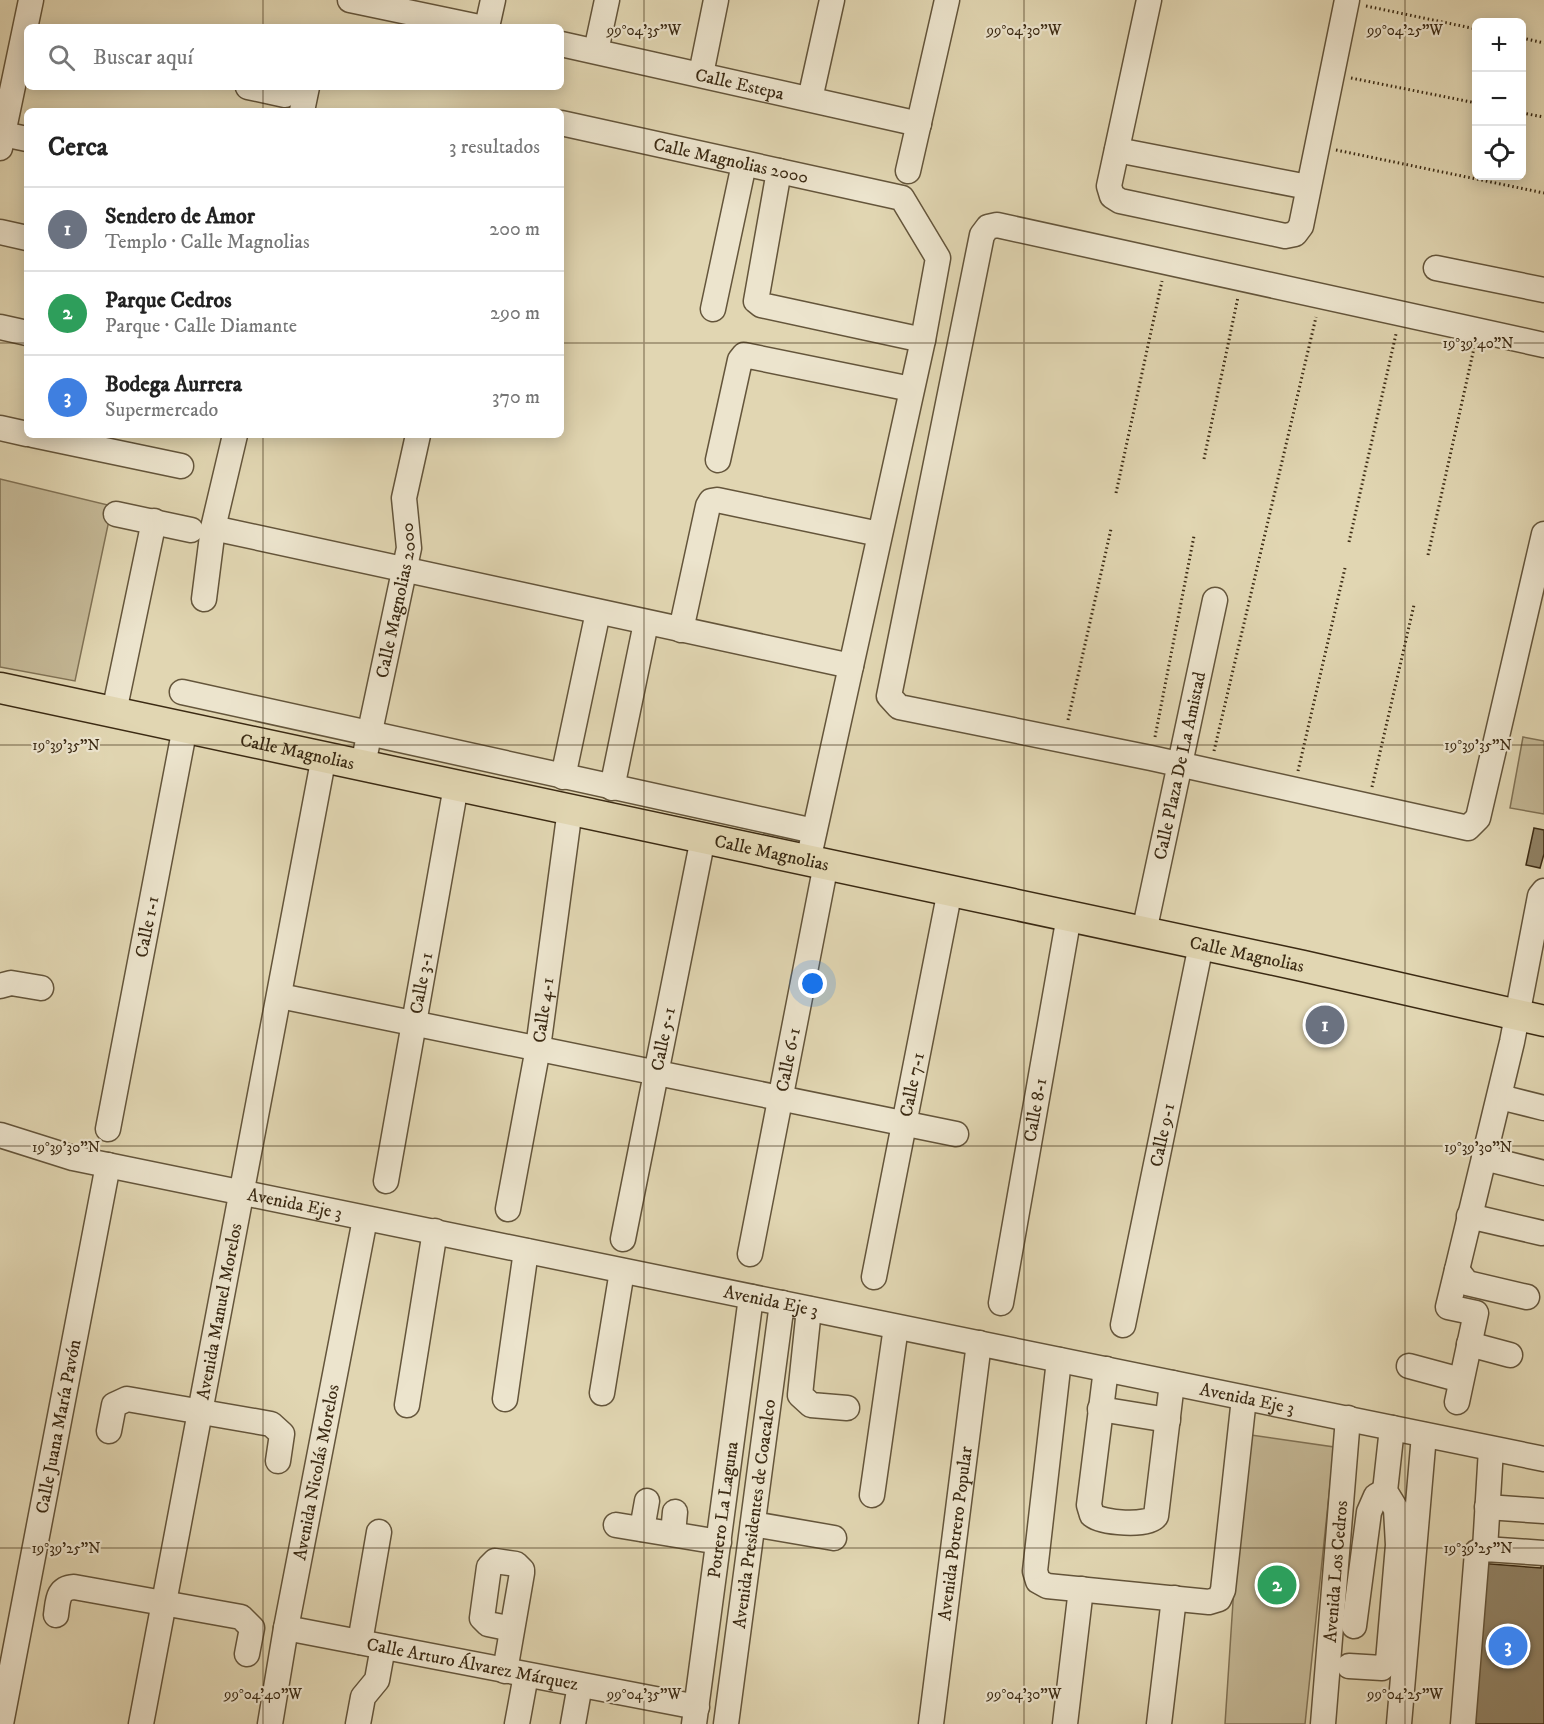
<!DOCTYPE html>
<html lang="es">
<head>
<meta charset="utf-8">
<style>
  :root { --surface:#fff; --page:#f2f2f2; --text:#222; --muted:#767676; --line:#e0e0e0; --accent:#0f766e }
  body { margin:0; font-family:"IM FELL DW Pica",serif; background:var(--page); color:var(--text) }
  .controls { position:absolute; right:18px; top:18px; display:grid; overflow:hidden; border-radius:9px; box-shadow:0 3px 15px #0003 }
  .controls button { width:54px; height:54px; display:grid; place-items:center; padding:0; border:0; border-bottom:2px solid var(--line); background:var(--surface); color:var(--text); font:30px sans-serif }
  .you { position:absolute; left:813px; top:984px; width:21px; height:21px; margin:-15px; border:4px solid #fff; border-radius:50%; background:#1a73e8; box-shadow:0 0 0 9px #1a73e833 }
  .badge { display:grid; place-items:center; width:39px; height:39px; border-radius:50%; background:var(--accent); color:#fff; font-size:20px; font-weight:700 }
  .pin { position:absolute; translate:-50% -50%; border:3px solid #fff; box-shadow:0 2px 6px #0006 }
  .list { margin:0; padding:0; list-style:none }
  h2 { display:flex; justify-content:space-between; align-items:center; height:78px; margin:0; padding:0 24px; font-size:26px }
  h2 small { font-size:20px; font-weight:400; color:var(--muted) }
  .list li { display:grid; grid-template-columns:39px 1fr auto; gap:18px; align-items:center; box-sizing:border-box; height:84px; padding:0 24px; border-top:2px solid var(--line) }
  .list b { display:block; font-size:22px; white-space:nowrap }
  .list p { margin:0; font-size:20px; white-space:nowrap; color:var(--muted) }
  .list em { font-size:20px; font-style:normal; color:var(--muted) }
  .icon { flex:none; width:33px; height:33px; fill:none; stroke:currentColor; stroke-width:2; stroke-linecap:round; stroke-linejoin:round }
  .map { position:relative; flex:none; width:1544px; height:1724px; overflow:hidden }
  .search { position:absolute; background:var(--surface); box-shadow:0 3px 15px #0003; left:24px; top:24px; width:540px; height:66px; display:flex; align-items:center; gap:15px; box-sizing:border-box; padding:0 21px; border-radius:9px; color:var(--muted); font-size:22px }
  .panel { position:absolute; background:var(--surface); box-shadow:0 3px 15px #0003; left:24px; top:108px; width:540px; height:330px; border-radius:9px }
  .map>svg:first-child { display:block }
  .green { fill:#c5b997; stroke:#807255; stroke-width:1.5 }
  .building { fill:#918366; stroke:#3b2a13; stroke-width:1.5 }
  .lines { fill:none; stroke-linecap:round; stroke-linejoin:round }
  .minor-casing { stroke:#64553b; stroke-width:27 }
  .major-casing { stroke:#3b2a13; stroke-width:33 }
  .path { stroke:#3b2a13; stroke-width:3; stroke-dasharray:1.5 3; stroke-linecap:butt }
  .minor { stroke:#ece4cd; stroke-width:24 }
  .major { stroke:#e1d6b2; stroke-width:30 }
  .ticks { fill:none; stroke:#3b2a13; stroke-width:1.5; stroke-opacity:0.45 }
  .labels { text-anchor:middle; stroke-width:4.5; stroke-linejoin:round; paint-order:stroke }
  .street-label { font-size:18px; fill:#3b2a13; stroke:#ece4cd }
  .ticks-label { font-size:15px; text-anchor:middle; fill:#3b2a13; stroke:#ece4cd; stroke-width:4.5; stroke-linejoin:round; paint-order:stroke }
</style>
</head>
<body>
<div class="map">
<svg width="1544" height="1724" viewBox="0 0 1544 1724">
  <rect width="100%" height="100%" fill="#e1d6b2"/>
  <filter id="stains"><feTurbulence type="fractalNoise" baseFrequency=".00333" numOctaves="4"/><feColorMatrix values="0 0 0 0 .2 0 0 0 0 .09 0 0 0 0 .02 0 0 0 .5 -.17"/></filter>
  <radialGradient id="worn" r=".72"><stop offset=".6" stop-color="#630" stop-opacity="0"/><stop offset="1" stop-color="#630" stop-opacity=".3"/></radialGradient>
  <!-- green -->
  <g class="green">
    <path d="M0,479L112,506L75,681L0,667Z"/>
    <path d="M1523,737L1544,741V814L1510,808Z"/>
    <path d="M1244,1434L1334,1447L1305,1724H1225Z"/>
  </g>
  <!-- building -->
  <g class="building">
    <path d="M1534,828L1544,830V854L1540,868L1526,865Z"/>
    <path d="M1541,1560H1544V1724H1465L1478,1563L1541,1568Z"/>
  </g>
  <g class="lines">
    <!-- minor casing -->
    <g class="minor-casing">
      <g id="minor">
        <path d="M350,0L479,27"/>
        <path d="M1149,0L1109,186L1112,196L1120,201L1285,236L1295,234L1301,226L1347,0"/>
        <path d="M487,27L493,0"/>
        <path id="s1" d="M561,44L919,124"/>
        <path d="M596,51L607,0"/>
        <path d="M701,74L716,0"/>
        <path d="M248,87L285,95"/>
        <path d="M810,99L832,0"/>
        <path d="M302,111L307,87"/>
        <path id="s2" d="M561,123L902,198L938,258L923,340L808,861"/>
        <path d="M3,134L27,139"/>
        <path d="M0,148L31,0"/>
        <path d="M1117,150L1308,187"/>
        <path d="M779,171L756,301L761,305L923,340"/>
        <path d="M908,171L947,0"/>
        <path d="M0,232L27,238"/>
        <path d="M1436,268L1544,290"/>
        <path d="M713,309L744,164"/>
        <path d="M0,327L27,333"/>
        <path d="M1544,345L997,225L988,227L982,235L889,696L899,707L1151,758L1468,828L1478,818L1544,534"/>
        <path d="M0,428L27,434"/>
        <path d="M33,435L181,466"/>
        <path d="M718,460L740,360L744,355L911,389"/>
        <path d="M116,514L191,530"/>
        <path d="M213,528L851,666"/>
        <path d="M204,599L213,528L235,435"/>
        <path d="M681,630L708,506L711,501L717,500L879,534"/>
        <path d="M182,692L814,831"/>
        <path d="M114,712L154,521"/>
        <path id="s3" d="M366,750L409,548L404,498L418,435"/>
        <path d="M563,777L598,612"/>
        <path d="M612,788L646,623"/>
        <path id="s4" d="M1144,932L1215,600"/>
        <path d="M0,986L11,983L41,988"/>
        <path d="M280,996L956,1134"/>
        <path d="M1500,1097L1544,1108"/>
        <path id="s5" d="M108,1129L185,727"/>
        <path id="s6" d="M0,1135L73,1158L1544,1459"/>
        <path d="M1484,1158L1544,1173"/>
        <path id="s7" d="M386,1181L456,786"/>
        <path id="s8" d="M508,1209L538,1048L570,809"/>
        <path d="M1469,1216L1542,1233"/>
        <path id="s9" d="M623,1239L703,838"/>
        <path id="s10" d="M750,1254L826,864"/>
        <path d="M1457,1270L1467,1283L1527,1297"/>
        <path id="s11" d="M874,1277L950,890"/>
        <path id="s12" d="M1001,1303L1069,916"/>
        <path d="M809,1309L800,1395L811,1405L847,1408"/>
        <path id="s13" d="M1123,1325L1201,945"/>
        <path d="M1469,1344L1510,1355"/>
        <path d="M1059,1360L1035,1571L1038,1581L1047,1586L1209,1602L1219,1599L1223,1590L1244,1398"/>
        <path d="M1409,1366L1461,1380"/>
        <path d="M1106,1369L1089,1505L1092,1515C1102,1523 1148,1527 1156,1516L1172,1383"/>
        <path d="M602,1393L622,1271"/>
        <path d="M505,1399L526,1251"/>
        <path d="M1457,1402L1476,1313L1448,1307L1512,1042L1540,896L1544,891"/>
        <path d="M407,1405L435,1231"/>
        <path d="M1100,1409L1168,1420"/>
        <path d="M109,1431L114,1405L127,1399L271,1424L282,1434L278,1461"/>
        <path d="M872,1495L896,1327"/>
        <path d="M1487,1507L1544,1511"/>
        <path d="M753,1524L834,1538"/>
        <path d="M616,1525L719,1542"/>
        <path d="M642,1529L647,1501"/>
        <path d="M673,1534L675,1512"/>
        <path d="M1485,1549L1491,1449"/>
        <path d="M56,1615C58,1601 57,1588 74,1587L241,1617L252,1628L247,1654"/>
        <path d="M1354,1626L1369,1512L1376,1496L1385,1491"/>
        <path id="s14" d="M286,1628L697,1707"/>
        <path d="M360,1642L379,1532"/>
        <path d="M1349,1666L1382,1668L1388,1661L1398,1545L1396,1509L1385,1491L1392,1428"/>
        <path d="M505,1671L522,1573V1570L516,1564L495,1561L489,1567L482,1618L488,1624L512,1629"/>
        <path id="s15" d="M1,1724L108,1165"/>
        <path id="s16" d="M141,1724L324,756"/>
        <path id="s17" d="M270,1724L286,1628L365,1219"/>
        <path d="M358,1724L363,1697L377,1680L383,1647"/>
        <path d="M517,1724L526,1675"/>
        <path d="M573,1724L580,1685"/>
        <path id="s18" d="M694,1724L751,1297"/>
        <path id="s19" d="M726,1724L782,1303"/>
        <path id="s20" d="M931,1724L979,1343"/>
        <path d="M1065,1724L1081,1589"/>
        <path d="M1159,1724L1174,1598"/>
        <path id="s21" d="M1323,1724L1348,1418"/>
        <path d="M1399,1724L1424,1435"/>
        <path d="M1463,1724L1477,1552L1485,1549L1544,1553"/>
      </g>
    </g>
    <!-- major casing -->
    <g class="major-casing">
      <g id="major">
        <path id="s22" d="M0,688L1303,966L1544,1021"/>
      </g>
    </g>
    <!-- path -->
    <g class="path">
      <path d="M1366,6L1476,29"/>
      <path d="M1522,38L1544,43"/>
      <path d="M1351,78L1476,103"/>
      <path d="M1522,113L1544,117"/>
      <path d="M1336,150L1544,193"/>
      <path d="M1204,459L1238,297"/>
      <path d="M1116,493L1162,281"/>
      <path d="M1349,542L1396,334"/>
      <path d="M1428,555L1474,348"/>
      <path d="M1068,720L1111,529"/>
      <path d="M1155,737L1194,536"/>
      <path d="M1214,751L1316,317"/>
      <path d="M1298,771L1345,568"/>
      <path d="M1372,787L1414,605"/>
    </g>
    <!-- minor -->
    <use href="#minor" class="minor"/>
    <!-- major -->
    <use href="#major" class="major"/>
  </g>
  <!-- ticks -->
  <path class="ticks" d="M263,0V27M644,0V1724M1024,0V1724M1405,0V1724M263,87V111M0,343H27M561,343H1544M263,435V1724M0,745H1544M0,1146H1544M0,1548H1544"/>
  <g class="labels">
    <!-- street labels -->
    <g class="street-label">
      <text dy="6" stroke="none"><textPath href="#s1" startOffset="183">Calle Estepa</textPath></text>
      <text dy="6" stroke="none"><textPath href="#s2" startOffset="174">Calle Magnolias 2000</textPath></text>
      <text dy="6" stroke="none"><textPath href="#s3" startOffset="153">Calle Magnolias 2000</textPath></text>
      <text dy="6" stroke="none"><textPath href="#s22" startOffset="304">Calle Magnolias</textPath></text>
      <text dy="6" stroke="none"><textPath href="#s4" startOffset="170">Calle Plaza De La Amistad</textPath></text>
      <text dy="6" stroke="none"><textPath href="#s22" startOffset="789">Calle Magnolias</textPath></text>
      <text dy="6" stroke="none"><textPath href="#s5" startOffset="206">Calle 1-1</textPath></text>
      <text dy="6" stroke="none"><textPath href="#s22" startOffset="1275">Calle Magnolias</textPath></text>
      <text dy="6" stroke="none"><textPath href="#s7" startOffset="201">Calle 3-1</textPath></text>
      <text dy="6" stroke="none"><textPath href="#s8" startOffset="202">Calle 4-1</textPath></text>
      <text dy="6" stroke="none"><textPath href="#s9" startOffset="204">Calle 5-1</textPath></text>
      <text dy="6" stroke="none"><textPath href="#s10" startOffset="198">Calle 6-1</textPath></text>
      <text dy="6" stroke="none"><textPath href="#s11" startOffset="196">Calle 7-1</textPath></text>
      <text dy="6" stroke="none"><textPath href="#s12" startOffset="196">Calle 8-1</textPath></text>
      <text dy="6" stroke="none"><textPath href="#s13" startOffset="194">Calle 9-1</textPath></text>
      <text dy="6" stroke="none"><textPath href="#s6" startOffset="303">Avenida Eje 3</textPath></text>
      <text dy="6" stroke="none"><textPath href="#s6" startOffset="789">Avenida Eje 3</textPath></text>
      <text dy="6" stroke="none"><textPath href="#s16" startOffset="420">Avenida Manuel Morelos</textPath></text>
      <text dy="6" stroke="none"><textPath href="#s6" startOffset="1275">Avenida Eje 3</textPath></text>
      <text dy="6" stroke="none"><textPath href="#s15" startOffset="303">Calle Juana María Pavón</textPath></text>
      <text dy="6" stroke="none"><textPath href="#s17" startOffset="256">Avenida Nicolás Morelos</textPath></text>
      <text dy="6" stroke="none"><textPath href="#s18" startOffset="216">Potrero La Laguna</textPath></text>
      <text dy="6" stroke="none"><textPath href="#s19" startOffset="212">Avenida Presidentes de Coacalco</textPath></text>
      <text dy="6" stroke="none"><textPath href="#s20" startOffset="192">Avenida Potrero Popular</textPath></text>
      <text dy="6" stroke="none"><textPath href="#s21" startOffset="153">Avenida Los Cedros</textPath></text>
      <text dy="6" stroke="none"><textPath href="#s14" startOffset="190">Calle Arturo Álvarez Márquez</textPath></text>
    </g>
  </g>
  <g class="ticks-label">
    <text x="644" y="35">99°04'35"W</text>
    <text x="1024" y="35">99°04'30"W</text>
    <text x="1405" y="35">99°04'25"W</text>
    <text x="1478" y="348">19°39'40"N</text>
    <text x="66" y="750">19°39'35"N</text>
    <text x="1478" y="750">19°39'35"N</text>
    <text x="66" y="1152">19°39'30"N</text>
    <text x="1478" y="1152">19°39'30"N</text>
    <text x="66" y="1553">19°39'25"N</text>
    <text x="1478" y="1553">19°39'25"N</text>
    <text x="263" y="1699">99°04'40"W</text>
    <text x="644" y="1699">99°04'35"W</text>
    <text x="1024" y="1699">99°04'30"W</text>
    <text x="1405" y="1699">99°04'25"W</text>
  </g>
  <rect width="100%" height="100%" filter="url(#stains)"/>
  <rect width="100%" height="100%" fill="url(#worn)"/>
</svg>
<div class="controls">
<button>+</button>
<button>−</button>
<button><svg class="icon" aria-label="locate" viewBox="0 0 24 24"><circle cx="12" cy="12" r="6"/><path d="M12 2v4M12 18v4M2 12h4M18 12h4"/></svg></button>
</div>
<div class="you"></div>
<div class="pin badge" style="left:1325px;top:1025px;background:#6b7280">1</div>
<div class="pin badge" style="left:1277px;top:1585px;background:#2e9e5b">2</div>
<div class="pin badge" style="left:1508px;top:1646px;background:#3f7fe0">3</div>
<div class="search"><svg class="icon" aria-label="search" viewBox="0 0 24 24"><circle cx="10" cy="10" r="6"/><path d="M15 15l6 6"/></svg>Buscar aquí</div>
<section class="panel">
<h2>Cerca<small>3 resultados</small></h2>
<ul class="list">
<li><span class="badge" style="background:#6b7280">1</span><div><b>Sendero de Amor</b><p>Templo · Calle Magnolias</p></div><em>200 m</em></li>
<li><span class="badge" style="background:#2e9e5b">2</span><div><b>Parque Cedros</b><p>Parque · Calle Diamante</p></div><em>290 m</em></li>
<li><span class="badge" style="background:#3f7fe0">3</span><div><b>Bodega Aurrera</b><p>Supermercado</p></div><em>370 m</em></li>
</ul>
</section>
</div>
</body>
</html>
